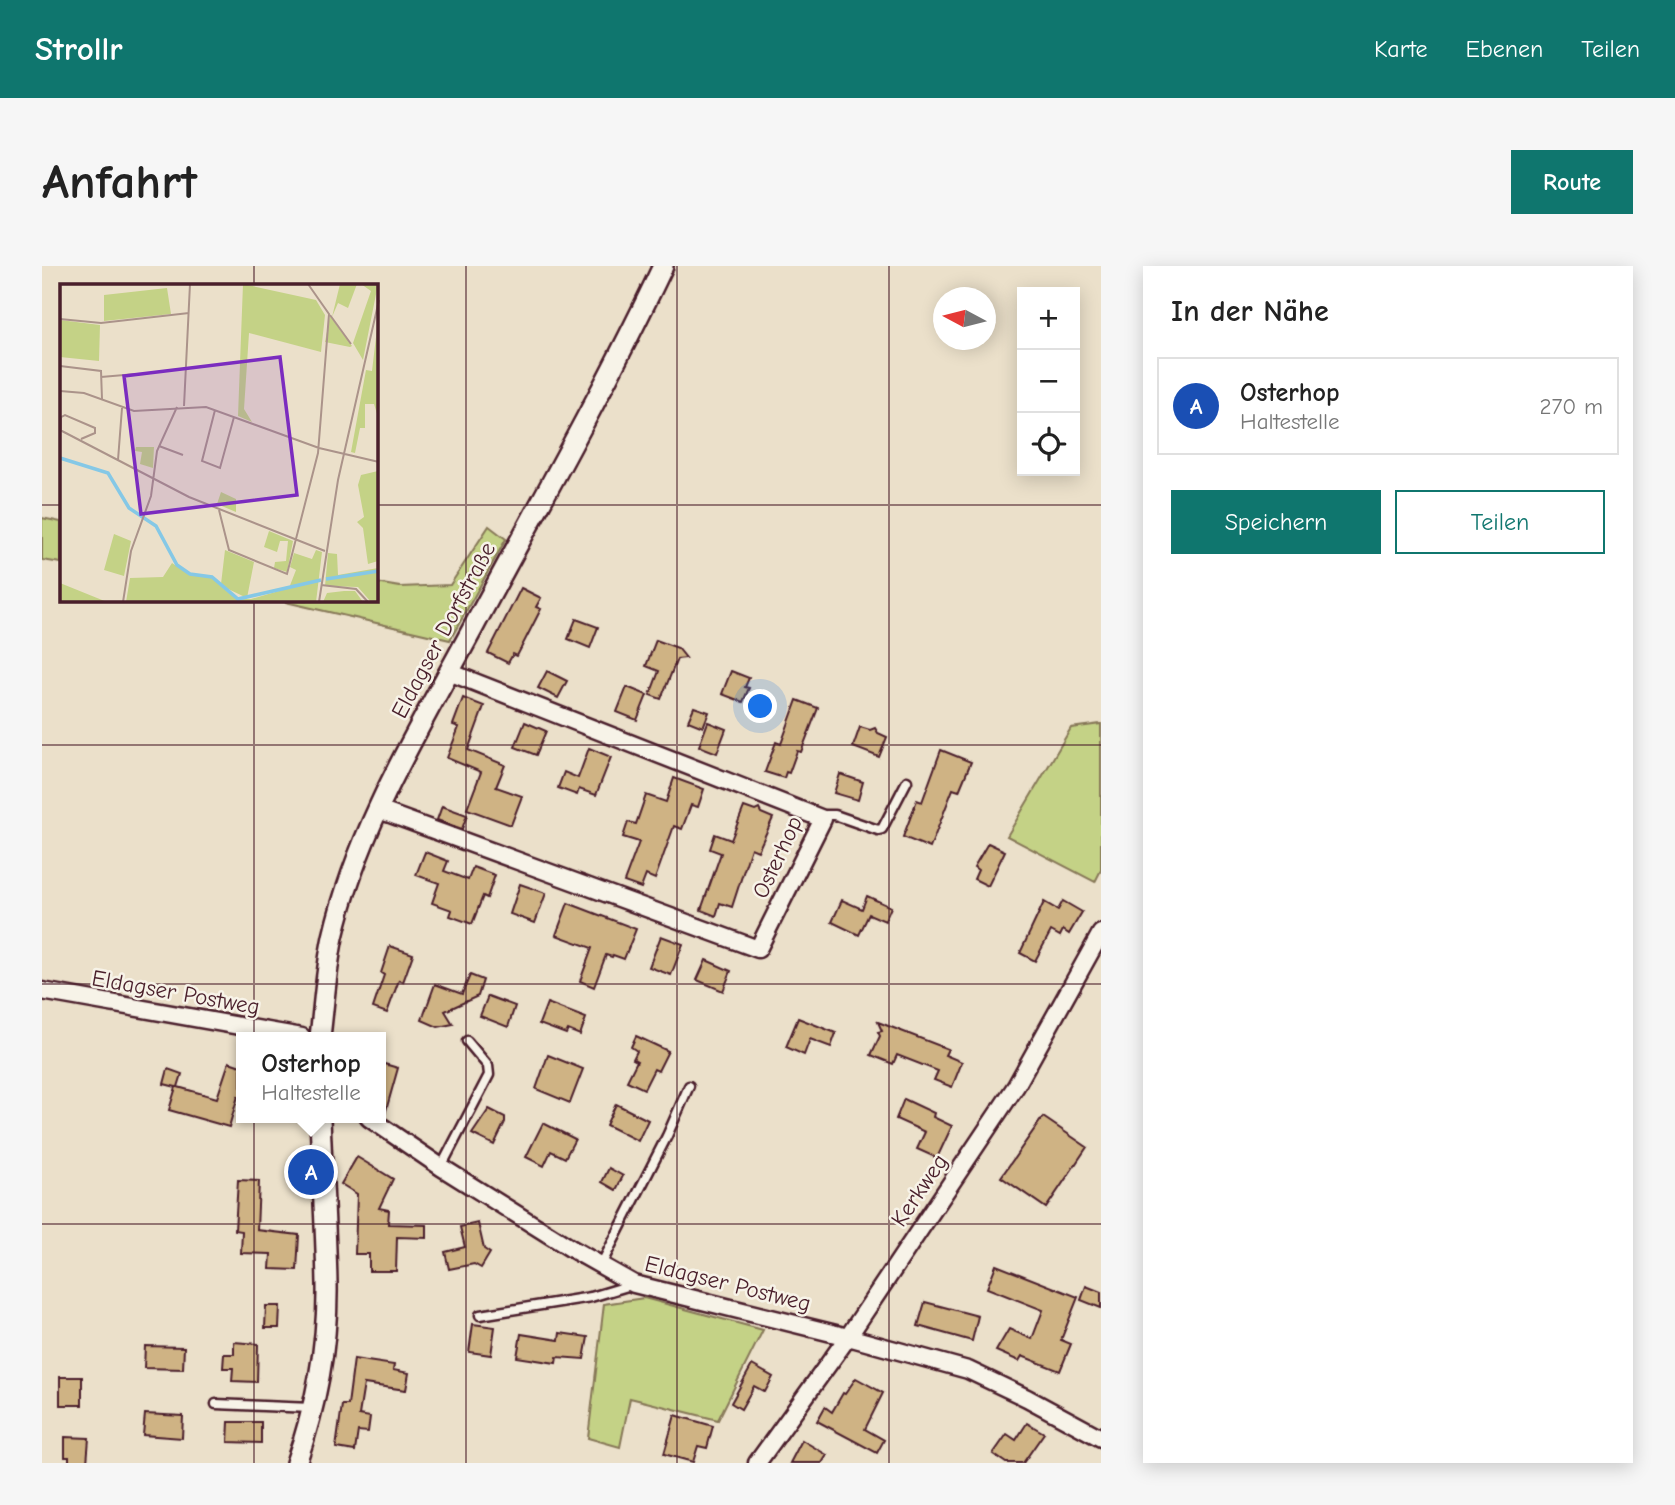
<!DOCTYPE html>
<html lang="de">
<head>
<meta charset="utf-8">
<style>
  :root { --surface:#fff; --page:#f6f6f6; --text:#222; --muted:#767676; --line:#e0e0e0; --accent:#0f766e }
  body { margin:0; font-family:"Comic Neue",sans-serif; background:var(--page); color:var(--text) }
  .controls { position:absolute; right:21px; top:21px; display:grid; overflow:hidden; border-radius:0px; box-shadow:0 4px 18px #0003 }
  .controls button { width:63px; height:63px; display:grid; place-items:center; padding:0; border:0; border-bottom:2px solid var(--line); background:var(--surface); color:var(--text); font:35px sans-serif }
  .compass { position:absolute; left:891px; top:21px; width:63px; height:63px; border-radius:50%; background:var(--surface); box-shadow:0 4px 18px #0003; rotate:277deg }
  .you { position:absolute; left:719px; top:441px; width:24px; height:24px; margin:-18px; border:5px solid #fff; border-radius:50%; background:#1a73e8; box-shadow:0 0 0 10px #1a73e833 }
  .badge { display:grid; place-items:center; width:46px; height:46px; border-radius:50%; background:var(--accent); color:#fff; font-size:23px; font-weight:700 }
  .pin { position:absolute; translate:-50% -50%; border:4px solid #fff; box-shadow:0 2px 7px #0006 }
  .popup { position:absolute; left:194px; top:766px; width:150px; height:91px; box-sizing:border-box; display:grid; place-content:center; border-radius:0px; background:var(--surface); filter:drop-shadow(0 2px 5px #0005); font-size:23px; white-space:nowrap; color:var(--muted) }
  .popup b { font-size:26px; color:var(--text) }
  .popup::after { content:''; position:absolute; left:50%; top:100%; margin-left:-14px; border:14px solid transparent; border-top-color:var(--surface) }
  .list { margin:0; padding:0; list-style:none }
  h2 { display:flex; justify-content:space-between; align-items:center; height:91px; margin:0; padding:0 28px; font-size:30px }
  h2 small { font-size:23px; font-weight:400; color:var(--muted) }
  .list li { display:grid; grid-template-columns:46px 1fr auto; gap:21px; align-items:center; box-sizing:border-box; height:98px; margin:0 14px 14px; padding:0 14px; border:2px solid var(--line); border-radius:0px }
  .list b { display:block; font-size:26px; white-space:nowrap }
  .list p { margin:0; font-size:23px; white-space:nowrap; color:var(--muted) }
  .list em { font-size:23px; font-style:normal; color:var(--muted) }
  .actions { display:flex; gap:14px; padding:21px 28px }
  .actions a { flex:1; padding:16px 0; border:2px solid var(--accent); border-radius:0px; text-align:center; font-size:24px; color:var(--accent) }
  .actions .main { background:var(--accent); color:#fff }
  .icon { flex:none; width:38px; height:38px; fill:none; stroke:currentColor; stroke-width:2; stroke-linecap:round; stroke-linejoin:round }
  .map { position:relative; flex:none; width:1059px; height:1197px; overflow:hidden; border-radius:0px }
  header { display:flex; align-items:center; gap:42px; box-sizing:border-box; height:98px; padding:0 35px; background:var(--accent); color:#fff }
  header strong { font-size:33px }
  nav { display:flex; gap:38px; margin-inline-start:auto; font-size:24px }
  .intro { display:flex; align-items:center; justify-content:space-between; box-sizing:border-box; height:168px; padding:0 42px }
  h1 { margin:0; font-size:49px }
  .button { padding:18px 32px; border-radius:0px; background:var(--accent); color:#fff; font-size:24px; font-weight:700 }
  main { display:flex; gap:42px; padding:0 42px }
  aside { flex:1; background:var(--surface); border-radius:0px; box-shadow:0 4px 18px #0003 }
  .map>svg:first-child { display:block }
  .green { fill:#c4d286; stroke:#877858; stroke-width:2 }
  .building { fill:#cfb384; stroke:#4a1f2b; stroke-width:2 }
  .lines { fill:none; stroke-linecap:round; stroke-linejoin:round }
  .service-casing { stroke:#4a1f2b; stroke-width:13 }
  .minor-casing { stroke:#4a1f2b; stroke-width:21 }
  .tertiary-casing { stroke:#4a1f2b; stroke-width:24 }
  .service { stroke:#f7f3e8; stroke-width:8 }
  .minor { stroke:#f7f3e8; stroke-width:16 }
  .tertiary { stroke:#f7f3e8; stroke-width:19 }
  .grid { fill:none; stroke:#4a1f2b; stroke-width:2; stroke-opacity:0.55 }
  .labels { text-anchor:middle; stroke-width:5; stroke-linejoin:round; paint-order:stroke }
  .street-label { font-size:23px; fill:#4a1f2b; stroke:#f7f3e8 }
  .inset-river { fill:none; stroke:#85c8e6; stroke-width:3.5 }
  .inset-road { fill:none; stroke:#ab938a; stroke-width:2 }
  .view { fill:#7b2cbf; fill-opacity:0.15; stroke:#7b2cbf; stroke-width:3.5 }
  .inset-edge { fill:none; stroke:#4a1f2b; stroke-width:3.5 }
</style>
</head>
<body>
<header>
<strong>Strollr</strong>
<nav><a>Karte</a><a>Ebenen</a><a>Teilen</a></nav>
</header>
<div class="intro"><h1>Anfahrt</h1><a class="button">Route</a></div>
<main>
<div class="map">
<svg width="1059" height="1197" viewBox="0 0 1059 1197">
  <rect width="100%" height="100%" fill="#ebe0ca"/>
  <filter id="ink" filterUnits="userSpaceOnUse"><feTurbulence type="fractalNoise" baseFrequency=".0143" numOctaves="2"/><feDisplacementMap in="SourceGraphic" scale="14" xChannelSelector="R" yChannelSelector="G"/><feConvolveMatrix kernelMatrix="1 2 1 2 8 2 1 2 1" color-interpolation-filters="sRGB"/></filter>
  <g filter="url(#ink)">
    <!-- green -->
    <g class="green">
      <path d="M0,252L19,256V297L0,294Z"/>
      <path d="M447,260L464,273L408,374L235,334H334V317L358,321L408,319Z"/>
      <path d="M1059,458V604L1053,616L965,570L1029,462Z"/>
      <path d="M602,1032L721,1064L676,1154L588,1132L578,1181L546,1172L562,1038Z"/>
    </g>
    <!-- building -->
    <g class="building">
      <path d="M479,322L499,332L494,341L499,343L475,390L471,388L466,397L446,387Z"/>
      <path d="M534,353L556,361L548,382L526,373Z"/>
      <path d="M614,374L636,382L644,392L635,393L619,433L608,429L617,405L604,400Z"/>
      <path d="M505,405L525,415L516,432L496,422Z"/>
      <path d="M689,405L707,412L703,421L707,422L701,436L680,428Z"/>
      <path d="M585,421L605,429L595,454L575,446Z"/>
      <path d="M421,432L442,440L426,484L463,499L454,521L480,530L469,559L425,543L439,506L405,492L417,461L411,459Z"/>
      <path d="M755,434L776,442L759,486L755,485L747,507L744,506L742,512L723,506L734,476L739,478Z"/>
      <path d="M652,441L667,446L661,461L646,455Z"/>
      <path d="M483,456L504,465L494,489L473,481Z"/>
      <path d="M666,456L684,463L675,487L657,480Z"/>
      <path d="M818,461L828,464L833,462L836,467L845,471L837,491L811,481Z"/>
      <path d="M547,482L569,491L554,529L537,523L535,529L516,522L522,506L536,512Z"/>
      <path d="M899,484L929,496L917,525L911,523L888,582L861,571L875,534L880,536Z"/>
      <path d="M798,508L821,516L816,534L792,527Z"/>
      <path d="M632,512L662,523L656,541L649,539L640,563L632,560L613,613L604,609L599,622L582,616L597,576L581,571L586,556L594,558L604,529L624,536Z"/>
      <path d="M400,540L425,549L420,563L395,554Z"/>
      <path d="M702,541L713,545L717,543L719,547L731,552L716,585L709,582L690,641L678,637L674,650L659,644L679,587L668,583L673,568L689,574Z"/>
      <path d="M946,577L963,585L946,620L932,613L936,604L932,601Z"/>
      <path d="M383,586L406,595L402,605L426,614L431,601L453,609L445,632L441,630L430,658L408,650L410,644L390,637L397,617L374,609Z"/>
      <path d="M478,618L504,627L493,657L468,648Z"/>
      <path d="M825,630L849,641L843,655L827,648L817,669L790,656L800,634L820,643Z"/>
      <path d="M1021,635L1040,646L1027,668L1021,664L1018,670L1009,665L993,695L978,687L1002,636L1016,644Z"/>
      <path d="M526,637L594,663L582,693L571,689L570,691L564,689L552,721L538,715L550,682L514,669Z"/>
      <path d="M619,670L641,678L629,709L607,701Z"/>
      <path d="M348,680L371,688L361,716L357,714L345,747L331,742L342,709L339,707Z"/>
      <path d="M664,694L689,705L681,725L655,714Z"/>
      <path d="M428,709L441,714L436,730L403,745L411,758L396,761L380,754L393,718L420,728Z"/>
      <path d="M446,730L473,740L466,761L438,750Z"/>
      <path d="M505,737L544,752L538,769L526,764L524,768L497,758Z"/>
      <path d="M756,752L794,767L789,781L768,773L762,789L744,781Z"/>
      <path d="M836,756L906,783L903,789L920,796L910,821L892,814L896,805L855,789L851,798L829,789L838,770L836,766L840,765Z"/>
      <path d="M594,770L626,785L616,805L612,803L602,823L585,815L595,795L591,793L595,785L589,781Z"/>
      <path d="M506,789L541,803L528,837L494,823Z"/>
      <path d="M187,796L199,800V831L196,830L187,861L127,844L134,821L122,818L126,803L140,808L136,821L175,832Z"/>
      <path d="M339,797L356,802L343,848L339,847Z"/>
      <path d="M862,833L892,847L891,851L910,860L895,892L875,883L883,866L854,853Z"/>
      <path d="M574,838L606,854L596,875L564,859Z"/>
      <path d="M447,843L463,851V856L452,879L430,868Z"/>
      <path d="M1001,851L1045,881L1004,942L959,911Z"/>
      <path d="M501,857L533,873L523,892L509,885L502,900L484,891Z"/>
      <path d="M315,891L351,913L337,942L347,944L346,958L385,959V972L355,971L354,1005H327V988H313L315,928L299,918Z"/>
      <path d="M567,902L581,910L574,924L560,916Z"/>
      <path d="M196,914L217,915L215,964L257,969L255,1004L228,1003L229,988L199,987L200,965L193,964Z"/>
      <path d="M436,957L442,983L448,987L439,1002L432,998L407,1003L403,986L423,981L418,961Z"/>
      <path d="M954,999L1036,1031L1019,1074L1029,1078L1018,1105L980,1090L977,1095L954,1085L967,1063L990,1073L1001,1044L945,1022Z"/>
      <path d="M1044,1020L1059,1026V1042L1039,1034Z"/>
      <path d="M883,1036L936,1050L930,1075L876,1060Z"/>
      <path d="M224,1040H238L237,1062H223Z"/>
      <path d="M431,1058L453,1061L449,1089L427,1086Z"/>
      <path d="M518,1067L546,1071L542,1093L515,1091L514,1097L475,1091L479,1068L517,1074Z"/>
      <path d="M192,1076L216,1078L215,1116L190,1115L191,1102H181L182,1088H192Z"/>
      <path d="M103,1080L142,1081L141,1103L102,1102Z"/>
      <path d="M312,1093L352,1099L351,1104L367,1107L364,1124L322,1118L317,1149L328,1151L326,1166L316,1165L313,1185L294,1182L300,1139H306Z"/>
      <path d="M710,1099L731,1111L723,1126L712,1120L699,1143L689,1137Z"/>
      <rect x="18" y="1111" width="22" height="28"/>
      <path d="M814,1112L841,1127L823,1163L842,1174L835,1187L775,1155L783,1141L790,1146L801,1127L803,1128Z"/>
      <path d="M103,1148L141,1150L140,1172L101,1169Z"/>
      <path d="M633,1149L671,1160L665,1182L656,1180L651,1196L622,1188Z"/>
      <path d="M187,1156H219V1177L186,1176Z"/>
      <path d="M985,1157L1002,1167L981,1197H964L951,1188L965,1168L974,1174Z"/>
      <path d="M23,1171L47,1172L45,1197H27V1191H23Z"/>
      <path d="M760,1174L785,1189L780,1197H748Z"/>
    </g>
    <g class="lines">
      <!-- service casing -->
      <g class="service-casing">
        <g id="service">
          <path d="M781,553L784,549H793L836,564L840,563L865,515"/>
          <path d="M399,901L447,809L446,800L425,775"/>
          <path d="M559,999L625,870L647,820"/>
          <path d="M438,1049L549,1031L589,1019"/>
          <path d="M174,1138L269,1142"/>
        </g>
      </g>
      <!-- minor casing -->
      <g class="minor-casing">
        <g id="minor">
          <path d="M337,544L716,683L781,553L407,406"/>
          <path d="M0,725L260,771"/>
          <path d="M327,852L399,901L530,983L592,1018L806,1071L926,1104L985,1132L1059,1172"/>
          <path d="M715,1197L806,1071L974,820L1059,667"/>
        </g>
      </g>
      <!-- tertiary casing -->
      <g class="tertiary-casing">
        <g id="tertiary">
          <path d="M278,771C282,738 284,704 291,671C316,561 378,461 431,362C495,242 563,123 621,0"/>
          <path d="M254,1197C274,1140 286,1079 285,1018C284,963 280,907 278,852"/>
        </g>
      </g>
      <!-- service -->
      <use href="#service" class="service"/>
      <!-- minor -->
      <use href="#minor" class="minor"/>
      <!-- tertiary -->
      <use href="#tertiary" class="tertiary"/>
    </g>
  </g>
  <!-- grid -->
  <path class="grid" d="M212,0V19M424,0V1197M635,0V1197M847,0V1197M0,239H19M334,239H1059M212,334V1197M0,479H1059M0,718H1059M0,958H1059"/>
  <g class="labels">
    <!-- street labels -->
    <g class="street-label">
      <text transform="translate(401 364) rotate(-62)" y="8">Eldagser Dorfstraße</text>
      <text transform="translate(735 591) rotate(-65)" y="8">Osterhop</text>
      <text transform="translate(134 726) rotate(10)" y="8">Eldagser Postweg</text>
      <text transform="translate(877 924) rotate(-56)" y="8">Kerkweg</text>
      <text transform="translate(686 1017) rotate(14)" y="8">Eldagser Postweg</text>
    </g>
  </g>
  <!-- overview -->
  <g transform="translate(18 18)">
    <rect width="318" height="318" fill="#ebe0ca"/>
    <path d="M183,0L256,16L265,31L261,68L189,49L184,125L192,138L178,132ZM280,0H297L288,24L278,19L272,33ZM301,0H318L303,76L293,59L311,7ZM107,4L111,30L44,37V11ZM270,32L292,62L290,63L265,58ZM0,36L40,41L39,77L0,73ZM318,36V133L314,120H305V144H300L295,169L291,168L306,86L312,87ZM76,163H94L93,184L80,180L82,168L75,167ZM318,187V277L308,280L303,244L297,238L304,233L298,201L301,191ZM161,208L176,215V228L157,220ZM209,247L233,257L227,288L214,284L215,278L226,277L228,257H220L217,268L204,263ZM54,250L71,257L64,292L44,286ZM165,266L194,278L187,314L164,303L178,315H191L229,304L236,286L230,283L234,269L252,275L256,266L262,268L256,318H66L70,294L103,293L112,279L130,291L148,292L161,300ZM268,269L277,270L278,291L318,284V318H311L298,303L265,302ZM0,299L47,318H0ZM284,307H295L303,318H263L267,309Z" fill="#c4d286"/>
    <path class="inset-river" d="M0,174L48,189L69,224L96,242L117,281L130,290L152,293L178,315L261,296M266,295L319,287"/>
    <path class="inset-road" d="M270,31L291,60M0,35L41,39L129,29M0,82L41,87L42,115M41,93L76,90M0,107L24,109L74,127L146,123L259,164L319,178M124,122L130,0M155,126L142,177L160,184L174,133M0,146L129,213L265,267M1,146V133L5,131L35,144V149L21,155M99,162L123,171M58,176L62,124M159,226L169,266L227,290L258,169L269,30L248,0M261,301L296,305L308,318M63,318L71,267L91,212L97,167L117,123M259,318L278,196L319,16"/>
    <path class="view" d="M220,73L237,211L81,230L64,92Z"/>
    <rect width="318" height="318" class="inset-edge"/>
  </g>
</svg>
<div class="controls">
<button>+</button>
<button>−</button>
<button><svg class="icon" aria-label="locate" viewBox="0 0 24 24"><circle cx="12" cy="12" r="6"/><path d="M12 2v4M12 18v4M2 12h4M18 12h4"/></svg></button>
</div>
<svg class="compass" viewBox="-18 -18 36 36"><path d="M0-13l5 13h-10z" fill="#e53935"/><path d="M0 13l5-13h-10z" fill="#767676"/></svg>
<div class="you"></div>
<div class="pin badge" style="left:269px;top:906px;background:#1a4fb4">A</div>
<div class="popup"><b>Osterhop</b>Haltestelle</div>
</div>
<aside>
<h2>In der Nähe<small></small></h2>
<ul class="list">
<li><span class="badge" style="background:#1a4fb4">A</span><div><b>Osterhop</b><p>Haltestelle</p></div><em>270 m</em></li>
</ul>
<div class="actions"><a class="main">Speichern</a><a>Teilen</a></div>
</aside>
</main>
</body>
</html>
